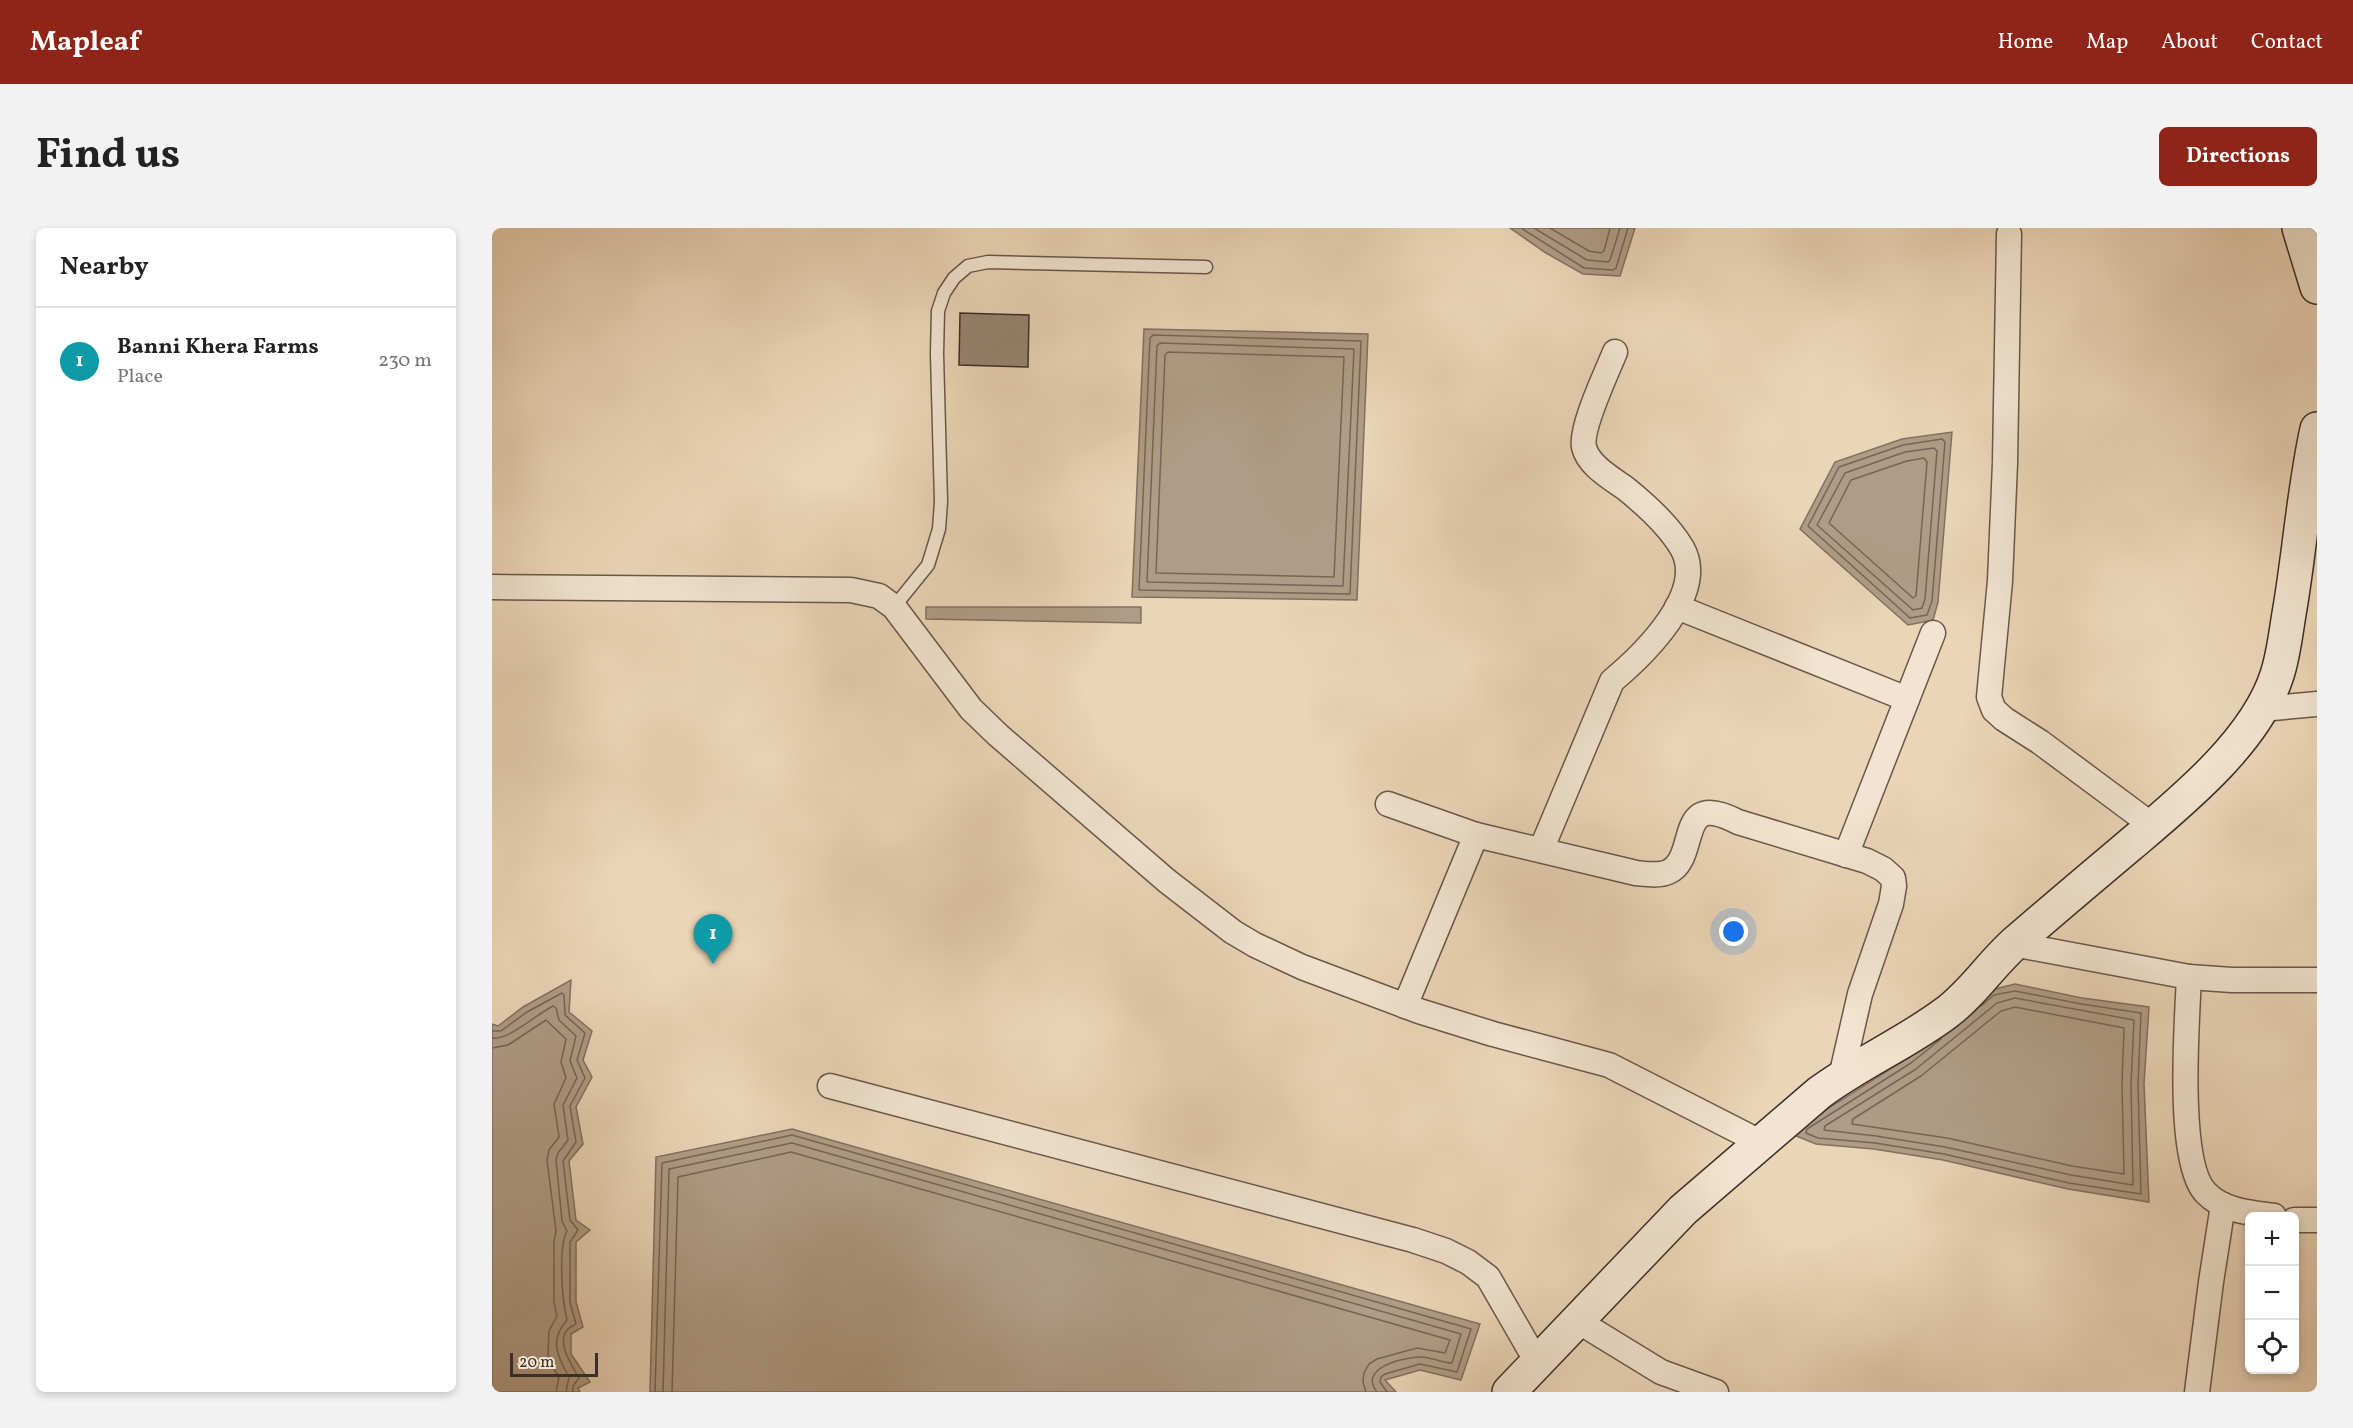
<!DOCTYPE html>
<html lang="en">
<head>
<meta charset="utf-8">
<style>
  :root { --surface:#fff; --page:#f2f2f2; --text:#222; --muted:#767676; --line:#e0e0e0; --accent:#8f2418 }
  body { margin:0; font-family:Vollkorn,serif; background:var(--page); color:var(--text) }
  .controls { position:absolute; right:18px; bottom:18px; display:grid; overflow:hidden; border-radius:9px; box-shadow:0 3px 9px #0003 }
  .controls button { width:54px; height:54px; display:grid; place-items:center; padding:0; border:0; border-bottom:2px solid var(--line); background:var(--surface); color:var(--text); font:30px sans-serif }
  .scale { position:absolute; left:18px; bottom:15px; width:88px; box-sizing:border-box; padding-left:6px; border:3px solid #3c2e28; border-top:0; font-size:16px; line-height:21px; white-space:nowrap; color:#3c2e28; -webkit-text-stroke:4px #f2e4d0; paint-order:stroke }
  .you { position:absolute; left:1242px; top:704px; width:21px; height:21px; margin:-15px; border:4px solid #fff; border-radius:50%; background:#1a73e8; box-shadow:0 0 0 9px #1a73e833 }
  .badge { display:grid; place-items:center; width:39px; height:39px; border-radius:50%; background:var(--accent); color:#fff; font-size:20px; font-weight:700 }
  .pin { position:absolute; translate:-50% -50px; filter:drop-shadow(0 2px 3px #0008) }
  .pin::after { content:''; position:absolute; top:32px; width:21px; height:18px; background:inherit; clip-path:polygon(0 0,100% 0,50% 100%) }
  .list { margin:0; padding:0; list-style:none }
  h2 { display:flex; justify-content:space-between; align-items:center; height:78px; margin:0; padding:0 24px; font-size:26px }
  h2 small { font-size:20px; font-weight:400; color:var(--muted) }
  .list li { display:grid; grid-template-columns:39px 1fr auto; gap:18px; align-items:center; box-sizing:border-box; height:108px; padding:0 24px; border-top:2px solid var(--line) }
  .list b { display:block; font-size:22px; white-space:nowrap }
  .list p { margin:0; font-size:20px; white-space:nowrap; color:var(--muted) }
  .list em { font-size:20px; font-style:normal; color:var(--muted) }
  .icon { flex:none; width:33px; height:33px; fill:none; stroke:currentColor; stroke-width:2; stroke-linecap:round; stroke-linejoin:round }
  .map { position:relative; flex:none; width:1825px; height:1164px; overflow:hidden; border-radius:9px }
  header { display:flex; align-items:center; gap:36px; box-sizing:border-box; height:84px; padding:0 30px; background:var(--accent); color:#fff }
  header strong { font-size:28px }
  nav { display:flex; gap:33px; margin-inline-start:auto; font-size:21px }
  .intro { display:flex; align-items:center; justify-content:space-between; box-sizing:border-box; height:144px; padding:0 36px }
  h1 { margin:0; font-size:42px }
  .button { padding:15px 27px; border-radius:9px; background:var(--accent); color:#fff; font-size:21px; font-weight:700 }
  main { display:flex; gap:36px; padding:0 36px }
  aside { flex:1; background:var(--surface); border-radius:9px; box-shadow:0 3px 9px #0003 }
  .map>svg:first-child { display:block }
  .water { fill:#b09c86; stroke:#827060; stroke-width:1.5 }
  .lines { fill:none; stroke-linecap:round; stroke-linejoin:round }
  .shore { stroke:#766557; stroke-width:1.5 }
  .building { fill:#978572; stroke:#3c2e28; stroke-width:1.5 }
  .lane-casing { stroke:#68584c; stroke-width:15 }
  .street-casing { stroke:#68584c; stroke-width:27 }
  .secondary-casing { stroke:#3c2e28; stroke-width:36 }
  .lane { stroke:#f2e4d0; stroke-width:12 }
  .street { stroke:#f2e4d0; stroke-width:24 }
  .secondary { stroke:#f2e4d0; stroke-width:33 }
</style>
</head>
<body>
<header>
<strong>Mapleaf</strong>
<nav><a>Home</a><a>Map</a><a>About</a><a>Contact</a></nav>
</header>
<div class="intro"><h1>Find us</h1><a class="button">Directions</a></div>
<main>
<aside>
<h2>Nearby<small></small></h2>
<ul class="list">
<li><span class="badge" style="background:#0f9aa8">1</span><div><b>Banni Khera Farms</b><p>Place</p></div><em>230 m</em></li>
</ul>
</aside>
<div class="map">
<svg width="1825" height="1164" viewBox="0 0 1825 1164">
  <rect width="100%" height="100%" fill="#ebd5b7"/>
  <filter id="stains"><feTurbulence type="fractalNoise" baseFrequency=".00333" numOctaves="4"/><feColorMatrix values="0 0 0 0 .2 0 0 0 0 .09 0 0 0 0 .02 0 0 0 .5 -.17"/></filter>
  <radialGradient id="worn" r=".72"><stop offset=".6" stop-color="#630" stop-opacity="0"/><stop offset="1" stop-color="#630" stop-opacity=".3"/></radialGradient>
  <!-- water -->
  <g class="water">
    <path d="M1018,0H1143L1128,48L1091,46L1054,25Z"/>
    <path d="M652,101L876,106L865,372L640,369Z"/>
    <path d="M1460,204L1446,374L1441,392L1416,397L1308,301L1343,234L1410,211Z"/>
    <path d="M434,379H649V395L434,391Z"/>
    <path d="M79,752L77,784L100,803L91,832L100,849L84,879L91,916L77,933L84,992L98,1002L84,1014V1074L91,1099L79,1106V1126L98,1154L86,1160L88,1164H0V796L6,798L31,779Z"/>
    <path d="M1523,756L1590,770L1657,779L1652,856L1657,974L1576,961L1451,932L1382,921L1324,916L1297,905L1416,830L1499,762Z"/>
    <path d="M300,901L988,1096L969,1152L928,1142L893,1152L904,1164H158L164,929Z"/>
  </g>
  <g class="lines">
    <!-- shore -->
    <g class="shore">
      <path d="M1029,0L1092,40L1121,42L1124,40L1136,0"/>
      <path d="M1042,0L1095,32L1116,34L1118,32L1128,0"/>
      <path d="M1058,0L1097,23L1109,25L1112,23L1118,0"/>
      <path d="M661,107L869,113L858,366L647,362L658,110Z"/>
      <path d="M668,115L862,121L851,358L655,354L665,118Z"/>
      <path d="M676,124L852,129L842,349L664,345L673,127Z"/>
      <path d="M1450,211L1453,214L1440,373L1435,387L1418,390L1316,298L1347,239L1411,217Z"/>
      <path d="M1442,220L1445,223L1433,371L1430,380L1421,382L1325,297L1353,245L1413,224Z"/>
      <path d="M1432,230L1435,234L1424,368L1421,370L1337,295L1359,252L1415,233Z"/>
      <path d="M1523,770L1642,792L1639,856L1641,957L1579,947L1453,919L1384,908L1332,902L1333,898L1424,841L1505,775Z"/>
      <path d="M1523,779L1632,800L1630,856L1632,946L1580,938L1455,910L1360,896L1361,891L1429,848L1509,783Z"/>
      <path d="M0,803H9L35,784L70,765L72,767L73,787L93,805L85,832L93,850L78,878L84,914L71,933L78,992L86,1002L78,1014V1074L84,1096C81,1098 78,1099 76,1101C63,1114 81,1139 87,1150L81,1158V1164"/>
      <path d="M0,810C16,813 45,786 61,778L64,780L67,792L84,808L78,833L85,850L71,877L76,912L66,925L64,932L70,993L75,1003C66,1020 70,1072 75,1092C57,1112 65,1128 77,1149L74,1164"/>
      <path d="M1449,811L1419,835L1315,901L1314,905L1326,910L1383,915L1452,926L1577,955L1649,966L1646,856L1649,785L1589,776L1523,763L1502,767L1489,778"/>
      <path d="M0,820L16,817L54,792L74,811L69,834L74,850L62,876L67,909L57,922L55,932L64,1003L62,1013V1074L65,1088L57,1103L56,1126L59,1136L67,1149L64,1164"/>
      <path d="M163,1164L170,935L300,907L979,1101L965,1144L928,1136L893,1146L889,1149L888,1154L895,1164"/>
      <path d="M171,1164L177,941L300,915L969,1106L960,1135C949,1135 938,1128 927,1129C910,1130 866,1140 885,1164"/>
      <path d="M180,1164L186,949L299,924L958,1112L953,1125L925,1120L885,1131L877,1136L872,1145L871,1154L874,1164"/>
    </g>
  </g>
  <!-- building -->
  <path class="building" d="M468,85L537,87L536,139L467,137Z"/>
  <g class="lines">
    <!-- lane casing -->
    <g class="lane-casing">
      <path id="lane" d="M402,379L436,337L447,301L449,274L445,126L446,83L452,65L462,50L476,38L496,34L714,39"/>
    </g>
    <!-- street casing -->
    <g class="street-casing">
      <g id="street">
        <path d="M1517,6L1513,235L1508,353L1497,469L1502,482L1512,491L1548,514L1661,598"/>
        <path d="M0,359L359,362L387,368L402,379L479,481L506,507L675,653L741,704L763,717L810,739L927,783L1001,806L1117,837L1268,914"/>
        <path d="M1185,379L1415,471"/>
        <path d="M1769,481L1825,476"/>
        <path d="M896,576L984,607L1144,645C1154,646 1167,648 1176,644C1208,630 1182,560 1246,594L1375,633L1391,641L1401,650L1402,658L1399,676L1368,766L1349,849"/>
        <path d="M1049,622L1120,453C1151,427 1216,365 1190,320C1177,298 1153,276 1133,260C1119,250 1096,237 1092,219C1088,200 1115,144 1123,124"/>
        <path d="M1354,627L1441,405"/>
        <path d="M1521,716L1697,749L1740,752H1825"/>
        <path d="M1697,749C1695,793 1684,935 1714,965C1731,983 1759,985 1782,988"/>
        <path d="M913,778L984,607"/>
        <path d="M338,858L921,1012L954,1023L976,1034L996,1049L1045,1134"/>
        <path d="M1802,992H1825"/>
        <path d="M1084,1092L1169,1144L1224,1164"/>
        <path d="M1705,1164L1719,1054L1731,977"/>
      </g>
    </g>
    <!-- secondary casing -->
    <g class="secondary-casing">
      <g id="secondary">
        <path d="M1807,0L1825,59"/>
        <path d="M1017,1164L1191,982L1327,865C1367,835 1414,815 1454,785C1481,765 1499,736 1524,714C1562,681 1600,649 1638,617C1690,573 1764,513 1785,447C1792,426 1794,402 1798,380C1808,320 1812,260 1825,201"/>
      </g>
    </g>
    <!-- lane -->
    <use href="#lane" class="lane"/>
    <!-- street -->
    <use href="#street" class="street"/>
    <!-- secondary -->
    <use href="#secondary" class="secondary"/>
  </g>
  <rect width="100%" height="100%" filter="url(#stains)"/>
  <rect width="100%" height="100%" fill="url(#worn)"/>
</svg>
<div class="controls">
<button>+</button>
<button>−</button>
<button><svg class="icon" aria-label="locate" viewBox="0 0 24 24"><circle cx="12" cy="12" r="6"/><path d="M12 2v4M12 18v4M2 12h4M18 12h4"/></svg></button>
</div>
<div class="scale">20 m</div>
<div class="you"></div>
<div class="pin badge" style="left:221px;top:736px;background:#0f9aa8">1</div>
</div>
</main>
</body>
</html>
